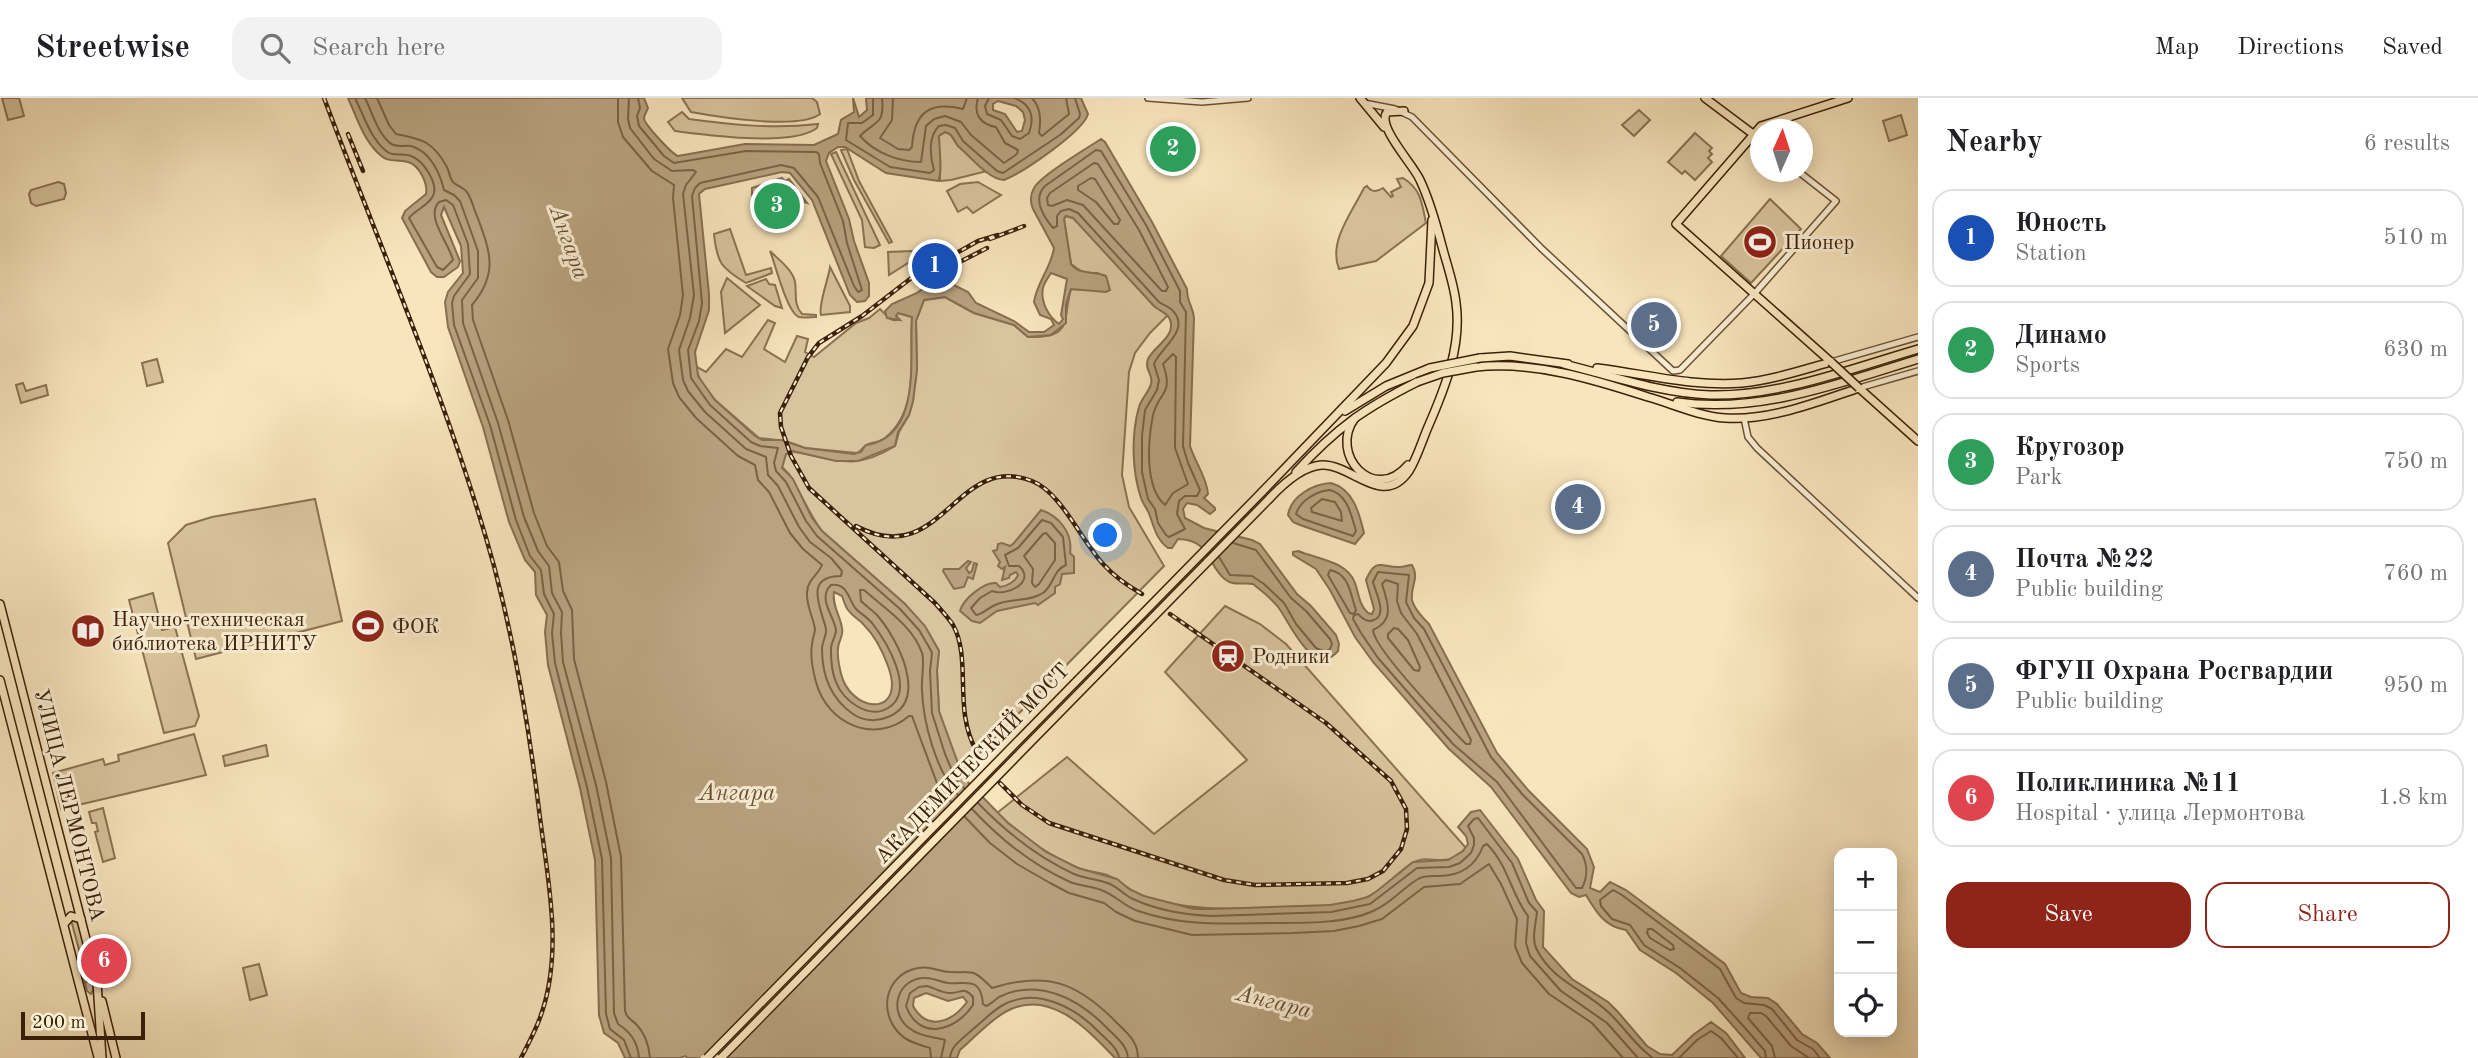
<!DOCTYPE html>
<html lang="en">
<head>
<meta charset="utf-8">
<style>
  :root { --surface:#fff; --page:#f2f2f2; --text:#202124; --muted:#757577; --line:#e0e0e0; --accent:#8f2418 }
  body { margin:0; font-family:"Old Standard TT",serif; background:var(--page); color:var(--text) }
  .controls { position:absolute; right:21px; bottom:21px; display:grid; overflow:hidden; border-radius:14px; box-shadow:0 4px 18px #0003 }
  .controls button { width:63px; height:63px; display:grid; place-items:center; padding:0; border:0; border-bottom:2px solid var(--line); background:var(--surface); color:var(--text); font:35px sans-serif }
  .compass { position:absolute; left:1750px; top:21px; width:63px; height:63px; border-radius:50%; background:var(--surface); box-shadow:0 4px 18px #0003; rotate:3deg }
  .scale { position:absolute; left:21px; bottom:18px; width:124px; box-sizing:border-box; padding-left:7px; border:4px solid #3c2108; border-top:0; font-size:19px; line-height:24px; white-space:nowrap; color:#3c2108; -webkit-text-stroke:5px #faeed4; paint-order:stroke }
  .you { position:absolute; left:1106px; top:438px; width:24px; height:24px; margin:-18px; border:5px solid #fff; border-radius:50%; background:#1a73e8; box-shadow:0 0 0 10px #1a73e833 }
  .badge { display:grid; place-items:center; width:46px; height:46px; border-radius:50%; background:var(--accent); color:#fff; font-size:23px; font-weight:700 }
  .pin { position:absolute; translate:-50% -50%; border:4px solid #fff; box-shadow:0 2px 7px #0006 }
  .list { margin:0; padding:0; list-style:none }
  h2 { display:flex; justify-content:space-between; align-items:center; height:91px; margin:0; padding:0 28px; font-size:30px }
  h2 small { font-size:23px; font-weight:400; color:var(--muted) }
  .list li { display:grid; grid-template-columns:46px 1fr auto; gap:21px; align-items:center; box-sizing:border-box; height:98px; margin:0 14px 14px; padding:0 14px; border:2px solid var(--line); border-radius:21px }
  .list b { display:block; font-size:26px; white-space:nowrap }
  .list p { margin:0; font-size:23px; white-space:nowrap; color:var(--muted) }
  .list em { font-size:23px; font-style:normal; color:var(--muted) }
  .actions { display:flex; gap:14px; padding:21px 28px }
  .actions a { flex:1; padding:16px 0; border:2px solid var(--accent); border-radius:21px; text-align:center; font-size:24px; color:var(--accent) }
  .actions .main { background:var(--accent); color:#fff }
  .icon { flex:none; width:38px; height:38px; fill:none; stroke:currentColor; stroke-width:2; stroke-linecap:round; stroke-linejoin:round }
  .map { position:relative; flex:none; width:1918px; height:960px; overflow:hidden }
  header { display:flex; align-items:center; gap:42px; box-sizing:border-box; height:98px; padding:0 35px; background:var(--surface); border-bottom:2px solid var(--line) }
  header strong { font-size:33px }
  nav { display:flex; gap:38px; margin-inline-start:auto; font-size:24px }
  .search { width:490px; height:63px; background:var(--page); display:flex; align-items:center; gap:18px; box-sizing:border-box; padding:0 24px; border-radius:21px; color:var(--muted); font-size:26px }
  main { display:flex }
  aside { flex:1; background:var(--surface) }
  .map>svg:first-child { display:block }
  .green { fill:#d8c49e; stroke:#8a7253; stroke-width:2 }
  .water { fill:#b8a27f; stroke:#866e4f; stroke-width:2; fill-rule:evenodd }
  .pier { fill:#f8e5bd }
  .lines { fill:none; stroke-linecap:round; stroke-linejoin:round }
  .shore { stroke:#7a6244; stroke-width:2 }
  .minor-casing { stroke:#6b5235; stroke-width:8 }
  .major-casing { stroke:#3c2108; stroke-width:10 }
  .minor { stroke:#faeed4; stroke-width:5 }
  .major { stroke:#f8e5bd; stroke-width:7 }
  .rail-casing { stroke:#3c2108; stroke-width:4.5 }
  .rail { stroke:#faeed4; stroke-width:2; stroke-dasharray:5; stroke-linecap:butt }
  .major-bridge-casing { stroke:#3c2108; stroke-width:10; stroke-linecap:butt }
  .major-bridge { stroke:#f8e5bd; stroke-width:7 }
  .labels { text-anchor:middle; stroke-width:6; stroke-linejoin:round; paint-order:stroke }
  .poi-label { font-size:21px; fill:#3c2108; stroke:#faeed4; text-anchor:start }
  .street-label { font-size:21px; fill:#3c2108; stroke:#faeed4 }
  .water-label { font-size:23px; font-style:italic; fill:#674e32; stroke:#faeed4 }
</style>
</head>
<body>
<header>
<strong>Streetwise</strong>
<div class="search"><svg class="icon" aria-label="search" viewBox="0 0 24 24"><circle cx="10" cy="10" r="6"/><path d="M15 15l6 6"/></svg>Search here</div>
<nav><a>Map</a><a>Directions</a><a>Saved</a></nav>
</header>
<main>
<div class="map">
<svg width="1918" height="960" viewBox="0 0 1918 960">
  <rect width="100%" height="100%" fill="#f8e5bd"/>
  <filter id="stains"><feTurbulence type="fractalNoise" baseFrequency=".00286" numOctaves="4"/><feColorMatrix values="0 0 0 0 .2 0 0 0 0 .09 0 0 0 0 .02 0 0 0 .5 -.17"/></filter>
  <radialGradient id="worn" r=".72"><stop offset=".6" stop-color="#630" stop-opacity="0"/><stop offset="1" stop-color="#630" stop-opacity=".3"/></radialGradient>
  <!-- green -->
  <g class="green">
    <path d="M2,0H19L24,18L8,22Z"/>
    <path d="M682,0H812L817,4L820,16C800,32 718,19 691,14Z"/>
    <path d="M1639,12L1650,22L1634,38L1622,27Z"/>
    <path d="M682,14L689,21C733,27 774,31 818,26L817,30C792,49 707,37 675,33L668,24Z"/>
    <path d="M1901,17L1907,37L1889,43L1883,23Z"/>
    <path d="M945,34L950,36L958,48L987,73L951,82L940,83L939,38Z"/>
    <path d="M1695,35L1712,50L1709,53L1712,56L1708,60L1712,64L1695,82L1685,73L1682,76L1668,64Z"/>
    <path d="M847,51L859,83L892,144L889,145L854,82L841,52Z"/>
    <path d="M836,54L880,147L874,150L865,149L862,122L831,56Z"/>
    <path d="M782,80L785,83L789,81L807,105L796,101L797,105L772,113L763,88L770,114L762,128L752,97V90Z"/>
    <path d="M1403,80C1421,91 1422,105 1426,125L1376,163L1339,171C1328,144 1352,114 1364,90L1367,88C1371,94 1377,94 1383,90L1391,99L1393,98L1391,94L1401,89L1397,81Z"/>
    <path d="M58,84L64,86L66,95L64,101L36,108L31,105L29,96L31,92Z"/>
    <path d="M978,84L1001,97L973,115L967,109L958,114L947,93L960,86Z"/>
    <path d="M1770,101L1801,131L1751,185L1721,158Z"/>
    <path d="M1066,118L1073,120L1078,124L1154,208L1168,217L1150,235L1135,255L1129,274L1122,377L1129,409L1164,468L965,670L960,671L945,635L939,613L937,572L939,553L927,532L905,506L822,433C809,416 802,397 791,379C788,373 784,373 781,367L786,356L790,353C833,360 852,375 895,348L899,334L909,317L913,303L917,271L916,223L924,202L945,199L974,215L1014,227L1028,239C1074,240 1062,223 1071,191L1088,192L1097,175H1083L1071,166L1064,121Z"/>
    <path d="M730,131L746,177L771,170L772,175L746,185C721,170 717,165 714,136Z"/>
    <path d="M770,153C778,161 793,172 795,184C797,196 793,206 802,216L816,217V219C811,219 804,220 799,219C787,215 775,165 770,153Z"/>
    <path d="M912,153L914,156L908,165L889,177L888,154Z"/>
    <path d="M830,169L850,208V214L821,217C818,207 828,183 830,169Z"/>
    <path d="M727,180L760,207L725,235L721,194Z"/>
    <path d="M766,181L769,186L775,187L782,210L775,208L747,188Z"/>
    <path d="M880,211C885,216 892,226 899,221L896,218L898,215L912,219C909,259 921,311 885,340C879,345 870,344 865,348C862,350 860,354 857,355L805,350L786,343L759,340L715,302L701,284L695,268L706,274L726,251L742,259L768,222L775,225L764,251L785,264L797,238L808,241L805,254L814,259L856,225L869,220Z"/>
    <path d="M157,261L163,284L147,288L142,265Z"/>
    <path d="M23,285L26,293L46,287L48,297L21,305L16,287Z"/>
    <path d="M315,401L342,523L196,561L168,445L186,427L212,419Z"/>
    <path d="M153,495L162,532L175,529L199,618L195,628L164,635L129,502Z"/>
    <path d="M1225,508L1260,526L1286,546L1466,750C1445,773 1430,754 1412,765C1396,775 1383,793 1365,800C1338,809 1308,809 1280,809C1232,811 1190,814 1143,798C1129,793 1120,782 1107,777C1098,774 1089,774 1081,771C1049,759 1022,738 997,715L1067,659L1154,736L1247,662L1165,574Z"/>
    <path d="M194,636L206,677L61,711L53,675L103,661L105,667L119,663L118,657Z"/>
    <path d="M266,647L268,658L225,668L223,658Z"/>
    <path d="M103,710L115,760L103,764L95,734L98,733L96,725H92L89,714Z"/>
    <path d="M71,822H76L78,824L95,888L91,896L87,893L82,873H84L86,884H88L87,872L84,870Z"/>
    <path d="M259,866L267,897L250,902L243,870Z"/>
  </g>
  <!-- water -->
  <g class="water">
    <path d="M348,0H644L648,10C647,13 644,17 644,20C644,26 672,56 678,58L745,46L814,47L838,36L841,22L854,14L853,0L859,19L867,12L866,0H1081L1088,16C1083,34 1022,75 1004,82C988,81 971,59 959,49C953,43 955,37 945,34L939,38C939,50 943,75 938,83L886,75L845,49H838L829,55L826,63L849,121L854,143L869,185V198L865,203L857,204L850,197L812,102L790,75L782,74L705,91L699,96L709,196V212L695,254L698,278L715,302L755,338L762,342H781L805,350L854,356L861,354L866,347C923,339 909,258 912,219L898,215L896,218L900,222L887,220L885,213L892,206L917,195L932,184L942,181L968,194L976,205L1014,223L1029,234H1044L1054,227L1051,221L1040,217L1034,204C1037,184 1051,170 1054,150L1033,111C1030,104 1030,97 1034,90C1041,77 1086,51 1101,41L1105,44L1152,124L1187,191C1187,205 1193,208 1194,220L1190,348C1195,364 1207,380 1208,396L1204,400L1215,410V412L1210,416L1197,407L1187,405L1183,411L1185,420L1204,430L1252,442L1260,446L1297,496L1311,508L1336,537L1339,546L1338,553C1313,582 1290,524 1278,509C1271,500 1262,493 1253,486C1245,484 1233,488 1226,482C1207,469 1213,442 1178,441L1172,450H1168C1157,442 1154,430 1150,418C1148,411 1143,407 1141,400C1132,373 1131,337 1139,309C1141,301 1149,294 1151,286C1154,276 1144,273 1148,261C1153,250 1172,240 1171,227C1171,216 1161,214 1154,208L1073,120L1066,118L1064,121L1071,166C1081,178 1093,172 1106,178L1110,192L1106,194L1071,191L1066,206V225L1051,237L1028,239L1014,227L974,215L945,199L924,202L916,223L917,271L913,303L909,317L898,334L895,348L858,363H836L793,353L786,356L782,370L793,381L812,420L822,433L905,506L925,528L939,553L937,573L939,613L963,679L1008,725L1046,754L1078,770L1117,781L1129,791L1144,798L1194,811H1213L1330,807L1353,803L1368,799L1377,793L1413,764L1448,762L1463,753L1468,746L1466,738L1458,729L1471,714L1480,712L1518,761L1536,802L1544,813L1543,849L1572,881L1608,904L1618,914L1647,948L1660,956L1672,957L1693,937L1711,924L1726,935L1745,960H1115C1088,932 1050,890 1007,913C990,922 974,940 960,952L957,960H688L685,958L680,960H625L618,945L604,935L599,917L595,762L580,690L548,567L545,534L547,517L536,497L535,474L525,462L509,424L483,329L448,229L445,204L448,194L463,175L461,148L444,109L441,117L460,163L458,169L444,179H437L431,174L402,120L405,113L426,96C428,85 419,67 408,64C394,60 390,67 377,54C363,40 356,18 348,0ZM998,3L1016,8L1023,14L1025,22L1022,33L1017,34L1005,16L993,12V6ZM1051,175L1067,181L1061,217L1063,221L1059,226C1049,219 1040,204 1043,190C1044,185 1048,180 1051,175ZM834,494L842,498C844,503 845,508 848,512C853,519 859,521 864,527C875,538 883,554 888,568C906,617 857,616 843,582C840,574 837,559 838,551C838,543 844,538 842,530C840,517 832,508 834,494ZM926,895L948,903L963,899L967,904C952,924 928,934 913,908L914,900Z"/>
    <path d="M1331,385C1353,391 1359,414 1364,435L1355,446L1300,427L1293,424L1288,417C1291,398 1313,386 1331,385Z"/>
    <path d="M1041,412C1059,418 1073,435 1070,455L1074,459V475L1062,476L1060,486L1055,489V495L1038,507L1035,505L997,513L980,525L972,523L960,513C963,501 984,484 996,485L1000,489C1007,488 1015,484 1018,477L1016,474L1010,477L1009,480L1002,482L1005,469L1002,471L998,468L1000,464L993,453L997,452L998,446L1002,445L1010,448L1014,445Z"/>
    <path d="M1298,453C1317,461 1347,463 1355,485C1359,496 1359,507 1368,515L1372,516L1374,511L1366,482C1376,458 1382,470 1400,469C1404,469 1408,467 1412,467C1420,480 1410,488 1412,502C1414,511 1423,520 1429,526L1497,655L1528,692L1587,751L1594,769L1590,790L1600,794L1610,784L1626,792L1725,866L1741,895L1751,899L1768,900L1777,906L1802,936L1817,945L1830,960H1761L1713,905L1676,875L1640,852L1626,832C1605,829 1596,814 1586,797L1579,799L1571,795L1491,689L1449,651L1373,564L1355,539L1330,492L1316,471L1293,457V454Z"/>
    <path d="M968,463L971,464L966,470L969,475L972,473L974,465L977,466L973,481L968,479L964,489L954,491L943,473L944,471H959Z"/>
  </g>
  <!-- pier -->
  <path class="pier" d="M972,683L985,697L728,960H700Z"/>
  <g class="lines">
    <!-- shore -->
    <g class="shore">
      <path d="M355,0C364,18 370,39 385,52C393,60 402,54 411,58C423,62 439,86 433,98C428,108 415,112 409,120L437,169L443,172L453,162C449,145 425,119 439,104L446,102L453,107L468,146L470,176L454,198L452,205L454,227L490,327L516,422L530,458L541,472L544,496L554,516L552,535L555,565L587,689L602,761L606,916L610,931L624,942L631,960"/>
      <path d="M365,0C372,14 377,34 390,45C396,50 404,47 411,48C430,53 440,75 444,92L454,97L460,103L478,153V180L462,202L463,225L498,325L524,419L538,453L549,468L552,495L562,514L561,535L563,564L596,687L611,760L614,915L618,926C631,934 638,945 639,960"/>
      <path d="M377,0L389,27L396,36C423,41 433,44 447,69C449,73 450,81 453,84C457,88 463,89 466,93C472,100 473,110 477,118C490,153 499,175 472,207L473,222L508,322L534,415L547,448L559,464L563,493L572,512L574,561L606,684L621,759L625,913C627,921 631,921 636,926C645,935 649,948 650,960"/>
      <path d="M618,0V24L623,39L652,73L674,87L673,100L683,197L680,217L668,251L673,285L679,299L696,320L738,358L755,367L758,382L769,394L790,435L803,451L822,467C818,477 808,481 807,494C806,508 813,518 815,531C815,536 812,541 812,547C810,558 813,573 816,584C827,626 875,647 909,618H912L938,688L951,704"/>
      <path d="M629,0L628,21L630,30L654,61L672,73L693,72L696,74L686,87L683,96L694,197L690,220L679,252L683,282L688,293L705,314L746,351L766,359L768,377L778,388L799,429L810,444L831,460L842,473L841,478C803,478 821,510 826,531C827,537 822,544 822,551C822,578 830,600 853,616C863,623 877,624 888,619C930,602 897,540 877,517C872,512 866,508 861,503L860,492H864C884,510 913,528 922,555C925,562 921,583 922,592C923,624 936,673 958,697"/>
      <path d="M638,0L640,10L637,18L639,28L664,58L674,65L746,53L816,54L819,56L820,65L843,123L847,145L862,192L858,194L854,188L818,99L794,70L781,67L700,85L695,90L692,98L702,205L699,223L688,252L691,280L710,307L751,344L760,348L778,350L774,365L776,373L786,384L806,423L817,438L900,511L919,532L929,549L932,555L930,573L932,615L945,656L956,682L964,690"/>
      <path d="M873,0V17L862,25H848L846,42L890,69L930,75L934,72C930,59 928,38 939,28L946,27L955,30L963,43L997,73L1003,75L1060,37L1079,20L1080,16L1075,0"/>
      <path d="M882,0C885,28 874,23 860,38C875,55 899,64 921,64L926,28L934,21L945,18L961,24L971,37L1004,65L1017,56L1018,52L1005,45L996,29C980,26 973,16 978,0"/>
      <path d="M893,0L892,22L880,40L898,51L909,52L912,49C914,14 930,3 963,11L967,0"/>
      <path d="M989,0L985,8L987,16L1001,22L1012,38L1020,41L1029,35C1035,19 1031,6 1014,0"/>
      <path d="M1032,0C1041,10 1041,22 1039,35L1042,38L1069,16L1066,0"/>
      <path d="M1096,52L1101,53L1146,127L1180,193V204L1186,214L1183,348L1188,365L1200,392L1197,398H1185L1179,403L1177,416L1185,431L1169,439L1166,437L1158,425L1155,411L1148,401L1142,374V338L1145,312L1157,292L1159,282L1154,266C1160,250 1191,232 1173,213C1170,209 1163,207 1159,204L1078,115L1069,111L1061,113L1057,118V128L1053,130C1043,118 1032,101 1045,88Z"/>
      <path d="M1094,65L1098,66L1139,132L1168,189L1166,193H1162L1083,107L1067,102L1052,108L1048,107L1047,100L1050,95Z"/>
      <path d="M1091,80L1095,81L1120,122L1118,126H1114L1096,104L1078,92V88Z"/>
      <path d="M1173,256L1176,259L1175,350L1188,386L1173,395L1165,407C1144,389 1148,342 1153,317C1159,293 1174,297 1163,266Z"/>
      <path d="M1330,392C1348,397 1351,417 1356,433L1353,438L1303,421L1296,416C1300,403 1316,393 1330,392Z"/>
      <path d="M1322,401L1335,404L1341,414L1342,423L1312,414L1311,410Z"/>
      <path d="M1042,422L1051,425L1063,439L1066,467C1053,472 1054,487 1043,495C1030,504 1009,500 995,507C988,510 983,516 976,517L971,510L980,500L992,493C1006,499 1037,484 1019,468H1009L1005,457L1018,450Z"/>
      <path d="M1046,435L1055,445V462L1039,486L1035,489L1032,485L1033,471L1024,458L1043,436Z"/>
      <path d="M1219,459L1230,477L1252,478L1264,486L1284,505L1296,526L1316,550L1325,554L1330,551L1332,546L1330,541L1306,513L1291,500L1256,452L1233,445"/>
      <path d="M1330,472C1350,476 1350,496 1356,512L1354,516L1350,515L1328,477Z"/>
      <path d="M1378,474L1409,477L1406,504L1414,520L1424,531L1491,659L1523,697L1582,756C1588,768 1588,778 1582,790H1576L1497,684L1453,646L1378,560L1361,535L1353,521L1354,517L1358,516C1362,520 1367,525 1374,522C1388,517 1375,493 1373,484Z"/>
      <path d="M1386,482L1398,486L1397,503L1401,515L1417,536L1471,642L1470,646H1466L1460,640C1443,622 1374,551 1373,532C1395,522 1388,505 1382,486Z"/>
      <path d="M831,487C848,485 848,501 856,511C861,516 867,519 872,525C886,543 917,593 888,610C868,622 843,602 836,584C832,575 831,562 831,553C830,545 836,539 836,532C834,518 817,500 831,487Z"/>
      <path d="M1394,530L1398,531L1408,542L1420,569L1419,573L1414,572L1388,540V536Z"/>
      <path d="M978,705C1006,734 1037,759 1074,776C1086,781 1098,781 1110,786C1119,790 1124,797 1133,801C1157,812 1186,817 1212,818L1331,814L1370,806L1417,770L1449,769L1460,765L1471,755L1474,747V740L1468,728L1474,721L1478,720L1512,765L1529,805L1537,814C1536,825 1531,841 1537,852C1553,883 1583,891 1607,913C1624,928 1634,947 1653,960"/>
      <path d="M972,711C1000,741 1032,767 1070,784C1080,788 1091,788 1101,792C1115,797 1124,808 1138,813C1189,830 1228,825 1281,825C1308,825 1350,825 1375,812C1391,805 1403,790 1418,781C1424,777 1432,778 1439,778C1460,778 1476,768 1483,748L1487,746C1509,769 1511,796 1528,818L1526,845L1530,858L1561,893L1607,925L1638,960"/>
      <path d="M965,719L990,745L1017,766L1050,785L1069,795L1104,805L1116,814L1135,823L1192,837L1293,835L1334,833L1359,828L1382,821L1424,789L1460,786L1489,766L1501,786L1517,821L1515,848L1522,865L1549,896L1592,925L1623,960"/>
      <path d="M1648,831H1652L1673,847L1674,851L1670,852L1650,840L1647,835Z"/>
      <path d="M927,888C934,890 945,896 951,895C962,895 963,888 973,899V907C956,933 919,944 906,908L910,895L919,889Z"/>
      <path d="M931,960L930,950C920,947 908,944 901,937C877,915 885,876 918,870C930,867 938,874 950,874C975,875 972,870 992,890C1046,873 1077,884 1116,924C1127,935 1138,943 1138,960"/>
      <path d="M941,960L945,942C933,939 919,938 909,930C887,913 898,879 926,880C934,880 940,884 948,885C964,887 981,877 983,906L986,908C991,906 995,902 999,899C1039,879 1080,902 1107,930C1116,939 1127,947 1128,960"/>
      <path d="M950,960C951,947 964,940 973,931C982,924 992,913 1003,907C1037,888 1076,910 1100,935C1107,942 1118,950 1119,960"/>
      <path d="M1679,960L1697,942L1711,933L1721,940L1738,960"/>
      <path d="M1766,960L1765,953L1746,931L1718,900L1680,870L1644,847L1630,827L1612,821L1601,808L1600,802L1613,792L1622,797L1720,871L1736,900L1744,905L1764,907L1772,911L1797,942L1813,951L1820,960"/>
      <path d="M1775,960L1772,948L1748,920L1750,915H1761L1766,918L1791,948L1809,960"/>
    </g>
    <!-- minor casing -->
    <g class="minor-casing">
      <g id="minor">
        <path d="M1148,0L1202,4L1248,0"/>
        <path d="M1364,5L1395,11L1412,19L1541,150L1673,273L1680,272L1755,195L1836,103L1799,74"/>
        <path d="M1831,264L1918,239"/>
        <path d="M1859,290L1918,273"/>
        <path d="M1744,320L1748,339L1757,350L1918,500"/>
      </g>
    </g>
    <!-- major casing -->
    <g class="major-casing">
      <g id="major">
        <path d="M1360,0L1384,29"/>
        <path d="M1705,0L1753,36"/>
        <path d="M1480,260L1510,258L1568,266"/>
        <path d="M1831,264L1676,126L1761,28L1848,0"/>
        <path d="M1564,266C1612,278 1660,295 1710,297C1778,299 1853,270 1918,251"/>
        <path d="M1476,269C1534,263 1593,281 1648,299C1673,306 1698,318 1725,320C1770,323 1817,304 1859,290L1918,343"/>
        <path d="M1597,270C1646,276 1693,289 1742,285C1772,282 1802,272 1831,264"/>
        <path d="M1677,304C1760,316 1840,285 1918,261"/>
        <path d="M1345,313L1386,288L1430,270"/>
        <path d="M1355,320C1328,356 1374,407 1408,367"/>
        <path d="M1296,374C1336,330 1365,310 1417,284"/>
        <path d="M1262,394L1386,265L1413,228L1429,185L1432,122"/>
        <path d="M1269,401C1282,387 1302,368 1322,367C1352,366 1383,411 1409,373C1417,360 1422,343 1428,329C1445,290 1462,248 1456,205C1454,186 1447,167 1442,148C1436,125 1430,103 1420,82C1413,66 1376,28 1387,14L1404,13"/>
        <path d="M0,506L97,884L102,960"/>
        <path d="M0,582L98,959"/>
        <path d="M64,826L71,818L81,821"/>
        <path d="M102,903L116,960"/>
      </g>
    </g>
    <!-- minor -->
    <use href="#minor" class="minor"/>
    <!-- major -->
    <use href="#major" class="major"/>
    <!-- rail casing -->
    <g class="rail-casing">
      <g id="rail">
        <path d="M324,0C382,155 450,308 494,468C515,548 529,629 539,712C547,778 564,852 541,917C536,932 528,946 521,960"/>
        <path d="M348,36L363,73"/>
        <path d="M990,141L1024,128"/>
        <path d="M946,171L987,150"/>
        <path d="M856,428C942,474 955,353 1032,383C1061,394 1082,444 1104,467C1115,479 1128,488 1142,496"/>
        <path d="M976,652C953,611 972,561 953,527C948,519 941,512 935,505L809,390L791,358L781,329L780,315L808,259L819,245L862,218L910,181L978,143L998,137"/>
        <path d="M1000,685L1022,707L1049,725L1224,782L1255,787L1347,785L1368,781L1383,773L1401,751L1407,731L1406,711L1391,683L1326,625L1170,516"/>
      </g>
    </g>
    <!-- rail -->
    <use href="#rail" class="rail"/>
    <!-- major-bridge casing -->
    <g class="major-bridge-casing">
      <g id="major-bridge">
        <path d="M1831,264L1859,290"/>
        <path d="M1430,270L1480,260"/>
        <path d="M1417,284L1443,275L1476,269"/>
        <path d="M707,960L1262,394"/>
        <path d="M721,960L1269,401"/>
      </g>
    </g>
    <!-- major-bridge -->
    <use href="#major-bridge" class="major-bridge"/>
  </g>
  <!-- icons -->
  <defs>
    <g id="stadium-disc" transform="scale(1.75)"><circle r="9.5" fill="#8f2418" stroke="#faeed4"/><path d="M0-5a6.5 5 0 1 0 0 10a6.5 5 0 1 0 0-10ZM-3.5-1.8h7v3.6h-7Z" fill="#fff"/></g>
    <g id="library-disc" transform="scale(1.75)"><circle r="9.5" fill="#8f2418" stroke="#faeed4"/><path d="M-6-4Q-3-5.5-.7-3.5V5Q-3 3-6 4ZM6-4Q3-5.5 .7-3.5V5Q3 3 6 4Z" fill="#fff"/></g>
    <g id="station-disc" transform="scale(1.75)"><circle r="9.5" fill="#8f2418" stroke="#faeed4"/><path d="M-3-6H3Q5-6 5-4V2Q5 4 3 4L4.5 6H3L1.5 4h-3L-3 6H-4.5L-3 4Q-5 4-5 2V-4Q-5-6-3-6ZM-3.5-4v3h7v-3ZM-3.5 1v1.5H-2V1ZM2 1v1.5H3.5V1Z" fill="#fff"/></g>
  </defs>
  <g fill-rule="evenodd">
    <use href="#stadium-disc" x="1760" y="144"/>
    <use href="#stadium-disc" x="368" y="528"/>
    <use href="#library-disc" x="88" y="533"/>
    <use href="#station-disc" x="1228" y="558"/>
  </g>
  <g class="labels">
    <!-- poi labels -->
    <g class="poi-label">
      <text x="1784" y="151">Пионер</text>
      <text x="112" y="528">Научно-техническая<tspan x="112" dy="24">библиотека ИРНИТУ</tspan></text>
      <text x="392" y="535">ФОК</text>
      <text x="1252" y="565">Родники</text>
    </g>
    <!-- street labels -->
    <g class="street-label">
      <text transform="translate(972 665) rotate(-46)" y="7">АКАДЕМИЧЕСКИЙ МОСТ</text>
      <text transform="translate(70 707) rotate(76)" y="7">УЛИЦА ЛЕРМОНТОВА</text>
    </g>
    <!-- water labels -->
    <g class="water-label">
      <text transform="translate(570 144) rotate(70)" y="8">Ангара</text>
      <text x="737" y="702">Ангара</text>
      <text transform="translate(1274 903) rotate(14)" y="8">Ангара</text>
    </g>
  </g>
  <rect width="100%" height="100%" filter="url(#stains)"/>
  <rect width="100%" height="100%" fill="url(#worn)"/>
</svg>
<div class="controls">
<button>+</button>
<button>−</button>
<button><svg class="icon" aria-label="locate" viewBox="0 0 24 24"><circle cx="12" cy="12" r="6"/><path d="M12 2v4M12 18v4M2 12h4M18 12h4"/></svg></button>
</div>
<svg class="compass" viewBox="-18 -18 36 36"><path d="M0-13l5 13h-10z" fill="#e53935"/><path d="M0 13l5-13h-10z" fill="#757577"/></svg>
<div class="scale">200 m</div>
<div class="you"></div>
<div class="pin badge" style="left:935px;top:168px;background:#1a4fb4">1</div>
<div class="pin badge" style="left:1173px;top:51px;background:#2e9e5b">2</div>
<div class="pin badge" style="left:777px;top:108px;background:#2e9e5b">3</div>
<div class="pin badge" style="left:1578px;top:409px;background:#5c6f8a">4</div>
<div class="pin badge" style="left:1654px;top:227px;background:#5c6f8a">5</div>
<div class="pin badge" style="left:104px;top:863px;background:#e0444e">6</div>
</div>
<aside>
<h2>Nearby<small>6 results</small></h2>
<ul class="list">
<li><span class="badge" style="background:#1a4fb4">1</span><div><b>Юность</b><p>Station</p></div><em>510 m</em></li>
<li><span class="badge" style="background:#2e9e5b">2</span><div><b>Динамо</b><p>Sports</p></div><em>630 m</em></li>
<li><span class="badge" style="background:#2e9e5b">3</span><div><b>Кругозор</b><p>Park</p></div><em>750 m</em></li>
<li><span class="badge" style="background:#5c6f8a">4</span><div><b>Почта №22</b><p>Public building</p></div><em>760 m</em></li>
<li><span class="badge" style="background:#5c6f8a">5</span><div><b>ФГУП Охрана Росгвардии</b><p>Public building</p></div><em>950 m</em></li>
<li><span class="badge" style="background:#e0444e">6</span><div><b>Поликлиника №11</b><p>Hospital · улица Лермонтова</p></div><em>1.8 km</em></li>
</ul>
<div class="actions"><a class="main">Save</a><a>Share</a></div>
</aside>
</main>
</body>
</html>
